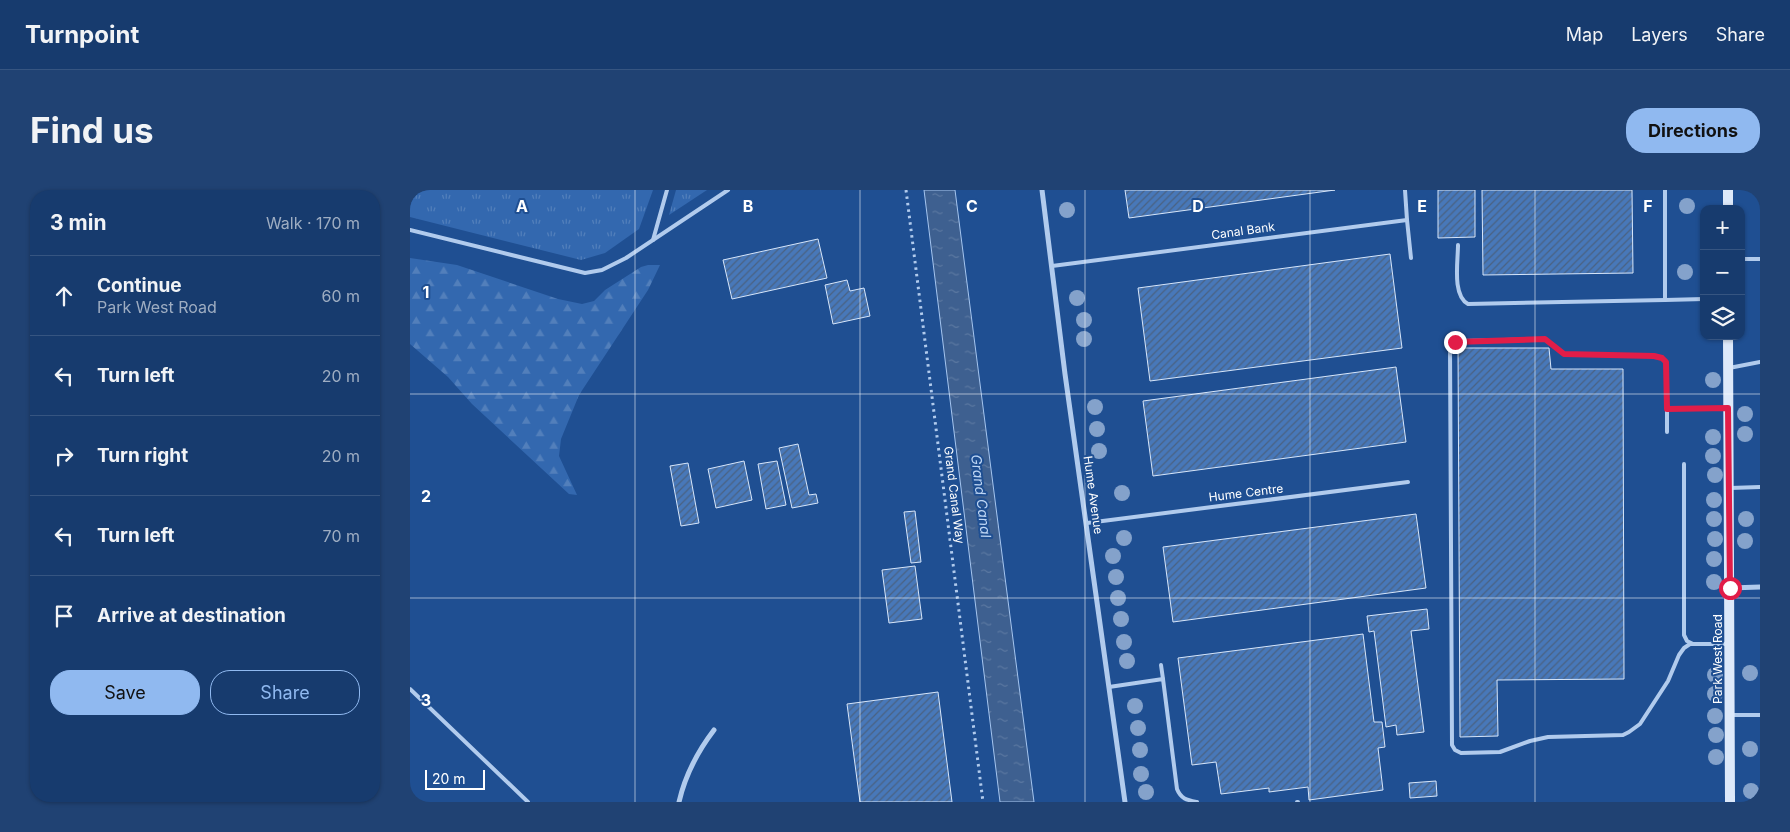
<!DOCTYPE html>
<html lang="en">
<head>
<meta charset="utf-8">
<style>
  :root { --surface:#173b6e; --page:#204273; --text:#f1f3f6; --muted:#9eadc2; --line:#365581; --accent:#90b9f0 }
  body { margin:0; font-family:Inter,sans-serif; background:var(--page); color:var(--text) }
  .controls { position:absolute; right:15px; top:15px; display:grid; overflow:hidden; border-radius:10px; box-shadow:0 1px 4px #0004 }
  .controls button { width:45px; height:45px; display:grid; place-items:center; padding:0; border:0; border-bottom:1px solid var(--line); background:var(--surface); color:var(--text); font:25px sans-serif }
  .scale { position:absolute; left:15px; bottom:12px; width:60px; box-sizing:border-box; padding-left:5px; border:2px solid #fff; border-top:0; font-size:14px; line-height:18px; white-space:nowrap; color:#fff; -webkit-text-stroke:4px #1f4f92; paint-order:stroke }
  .stop { position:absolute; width:15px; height:15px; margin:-11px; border:4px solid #e11d48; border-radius:50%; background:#fff }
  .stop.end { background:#e11d48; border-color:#fff; box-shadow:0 1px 5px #0008 }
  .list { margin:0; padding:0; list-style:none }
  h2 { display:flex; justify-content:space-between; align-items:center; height:65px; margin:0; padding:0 20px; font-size:21px }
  h2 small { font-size:16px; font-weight:400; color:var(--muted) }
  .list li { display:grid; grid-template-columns:32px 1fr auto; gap:15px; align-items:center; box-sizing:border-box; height:80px; padding:0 20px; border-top:1px solid var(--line) }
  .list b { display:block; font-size:19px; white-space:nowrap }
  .list p { margin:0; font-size:16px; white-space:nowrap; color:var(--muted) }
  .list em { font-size:16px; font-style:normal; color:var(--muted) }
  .actions { display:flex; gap:10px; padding:15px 20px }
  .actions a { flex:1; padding:11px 0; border:1px solid var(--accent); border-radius:20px; text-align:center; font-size:18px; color:var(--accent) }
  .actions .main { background:var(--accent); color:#111 }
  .icon { flex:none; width:28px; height:28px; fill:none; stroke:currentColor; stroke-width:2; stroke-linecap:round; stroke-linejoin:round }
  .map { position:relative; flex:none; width:1350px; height:612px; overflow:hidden; border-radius:20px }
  header { display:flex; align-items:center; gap:30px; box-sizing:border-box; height:70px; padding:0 25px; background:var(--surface); border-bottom:1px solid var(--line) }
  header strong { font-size:24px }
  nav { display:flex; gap:28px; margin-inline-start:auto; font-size:18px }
  .intro { display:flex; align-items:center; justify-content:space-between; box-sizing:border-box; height:120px; padding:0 30px }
  h1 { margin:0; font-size:35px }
  .button { padding:12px 22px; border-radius:20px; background:var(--accent); color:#111; font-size:18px; font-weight:700 }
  main { display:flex; gap:30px; padding:0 30px }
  aside { flex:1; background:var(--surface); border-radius:20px; box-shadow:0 1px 4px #0004 }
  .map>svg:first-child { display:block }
  .grass { fill:url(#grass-tufts) }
  .forest { fill:url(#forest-firs) }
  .water { fill:url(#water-ripples); stroke:#a5c5ef }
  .building { fill:url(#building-hatch); stroke:#d7e6fa }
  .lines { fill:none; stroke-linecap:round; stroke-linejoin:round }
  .path { stroke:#b1cbed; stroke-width:3; stroke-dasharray:2.5 4; stroke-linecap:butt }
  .lane { stroke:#b1cbed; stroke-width:4 }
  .street { stroke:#b1cbed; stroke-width:5 }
  .secondary { stroke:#dde9fa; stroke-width:10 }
  .tree { fill:#84a2cb }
  .route { stroke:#e11d48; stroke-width:6 }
  .grid { fill:none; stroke:#fff; stroke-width:1; stroke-opacity:0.55 }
  .labels { text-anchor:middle; stroke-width:4; stroke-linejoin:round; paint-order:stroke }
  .street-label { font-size:12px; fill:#fff; stroke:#1f4f92 }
  .water-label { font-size:14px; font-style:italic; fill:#bdd5f4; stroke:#1f4f92 }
  .grid-label { font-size:16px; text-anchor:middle; font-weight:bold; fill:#fff; stroke:#1f4f92; stroke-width:4; stroke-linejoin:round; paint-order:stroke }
</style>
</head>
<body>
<header>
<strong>Turnpoint</strong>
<nav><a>Map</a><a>Layers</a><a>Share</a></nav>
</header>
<div class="intro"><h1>Find us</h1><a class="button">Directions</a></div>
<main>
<aside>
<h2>3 min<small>Walk · 170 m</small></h2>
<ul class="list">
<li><svg class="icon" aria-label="ahead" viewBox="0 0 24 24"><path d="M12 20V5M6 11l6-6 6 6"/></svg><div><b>Continue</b><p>Park West Road</p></div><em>60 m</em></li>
<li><svg class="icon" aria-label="left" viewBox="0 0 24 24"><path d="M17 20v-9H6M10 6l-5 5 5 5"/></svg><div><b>Turn left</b></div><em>20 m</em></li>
<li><svg class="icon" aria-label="right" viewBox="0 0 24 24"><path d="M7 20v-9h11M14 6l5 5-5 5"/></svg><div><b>Turn right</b></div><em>20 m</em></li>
<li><svg class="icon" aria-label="left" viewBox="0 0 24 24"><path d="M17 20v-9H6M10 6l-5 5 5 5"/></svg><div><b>Turn left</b></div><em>70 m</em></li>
<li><svg class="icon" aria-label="arrive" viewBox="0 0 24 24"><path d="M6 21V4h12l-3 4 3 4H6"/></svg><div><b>Arrive at destination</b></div></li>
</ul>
<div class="actions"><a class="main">Save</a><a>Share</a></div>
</aside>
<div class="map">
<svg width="1350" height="612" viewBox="0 0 1350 612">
  <defs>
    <pattern id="grass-tufts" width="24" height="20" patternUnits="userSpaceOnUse" patternTransform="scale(1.25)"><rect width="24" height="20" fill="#3368af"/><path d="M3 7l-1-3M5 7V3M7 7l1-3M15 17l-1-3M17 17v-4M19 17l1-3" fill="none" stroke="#527fbb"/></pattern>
    <pattern id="forest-firs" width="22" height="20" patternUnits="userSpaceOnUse" patternTransform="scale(1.25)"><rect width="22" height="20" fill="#3368af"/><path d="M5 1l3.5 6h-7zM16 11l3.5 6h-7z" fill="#527fbb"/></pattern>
    <pattern id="water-ripples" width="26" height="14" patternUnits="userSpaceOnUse" patternTransform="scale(1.25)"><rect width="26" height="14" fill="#3e6090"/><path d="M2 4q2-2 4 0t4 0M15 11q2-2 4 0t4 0" fill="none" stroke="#5b78a1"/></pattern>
    <pattern id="building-hatch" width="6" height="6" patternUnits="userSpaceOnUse" patternTransform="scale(1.25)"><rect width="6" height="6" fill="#4878b9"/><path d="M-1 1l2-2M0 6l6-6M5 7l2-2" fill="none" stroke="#4a6282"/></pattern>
  </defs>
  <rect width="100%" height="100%" fill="#1f4f92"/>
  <!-- grass -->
  <g class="grass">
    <path d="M0,0H243L229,39L195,63L171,70L0,27Z"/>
    <path d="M266,0H297L259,25Z"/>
  </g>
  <!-- forest -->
  <path class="forest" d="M0,68L47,75L148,109L172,114L184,111L195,100L231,77L238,75H250L238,100L169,205L151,249L149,266L167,305L159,304L62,214L38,187L0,154Z"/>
  <!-- water -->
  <path class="water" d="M514,0H545L624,612H590Z"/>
  <!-- building -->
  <g class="building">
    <path d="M715,0H925L719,28Z"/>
    <path d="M1028,0H1065V47L1028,48Z"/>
    <path d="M1072,0H1222L1223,83L1073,85Z"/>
    <path d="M408,49L417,88L322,109L313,70Z"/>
    <path d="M980,64L992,158L740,191L728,98Z"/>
    <path d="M437,90L440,101L454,98L460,126L423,134L415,95Z"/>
    <path d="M1048,158H1139L1141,179H1213L1214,489L1087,490L1088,546L1050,547Z"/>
    <path d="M986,177L996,252L743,286L733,211Z"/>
    <path d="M388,254L399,305L406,304L408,313L382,318L369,258Z"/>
    <path d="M334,271L342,310L306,318L298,279Z"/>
    <path d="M367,271L376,315L356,319L348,274Z"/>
    <path d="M278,273L289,333L271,336L260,276Z"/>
    <path d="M505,321L511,372L501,373L494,322Z"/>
    <path d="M1006,324L1016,398L763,432L753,357Z"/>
    <path d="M505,376L512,429L479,433L472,380Z"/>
    <path d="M1017,419L1019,439L1001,441L1014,542L987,545L986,535L976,537L964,441L959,442L957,426Z"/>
    <path d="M953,444L964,532H972L975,557L968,558L973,600L899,610L898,597L859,602V598L811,604L806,572L782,575L768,468Z"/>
    <path d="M528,502L542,612H450L437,514Z"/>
    <path d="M1026,591L1027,606L1000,608L999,593Z"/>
  </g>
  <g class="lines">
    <!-- path -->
    <path class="path" d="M496,0L573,612"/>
    <!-- lane -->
    <g class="lane">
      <path d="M1255,0V110L1294,109"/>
      <path d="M997,30L1001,68"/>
      <path d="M0,40L175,83L192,80L216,68L318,0"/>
      <path d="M243,50L257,0"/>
      <path d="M1048,55C1048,72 1042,105 1058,114L1255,110"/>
      <path d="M1331,69H1350"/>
      <path d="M642,76L997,30L995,0"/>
      <path d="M1319,178L1350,172"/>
      <path d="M1257,219V242"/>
      <path d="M1274,274V445L1277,451L1283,454"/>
      <path d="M1320,298L1350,297"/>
      <path d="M677,333L998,292"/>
      <path d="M1318,454H1280L1274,458L1269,465L1258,491L1230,534L1219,542L1213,545L1138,547L1120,551L1090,562L1051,563L1045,560L1042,555L1040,158L1041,154L1050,151L1135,149L1154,164L1244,166L1252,168L1256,172L1257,219L1318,218"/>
      <path d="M751,475L753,489"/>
      <path d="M699,497L753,489L767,599C771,609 777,610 787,612"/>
      <path d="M0,499L118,612"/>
      <path d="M1321,525H1350"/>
      <path d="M887,612H888"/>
    </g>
    <!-- street -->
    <g class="street">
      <path d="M632,0L655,184L715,612"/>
      <path d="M1320,398L1350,397"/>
      <path d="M269,612C275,586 288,561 304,540"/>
    </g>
    <!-- secondary -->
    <g class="secondary">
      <path d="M1318,0V19"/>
      <path d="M1318,146L1320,612"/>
    </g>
  </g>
  <!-- trees -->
  <g class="tree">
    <circle cx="1277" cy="16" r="8"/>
    <circle cx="657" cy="20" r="8"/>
    <circle cx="1275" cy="82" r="8"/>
    <circle cx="667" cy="108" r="8"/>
    <circle cx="674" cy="130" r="8"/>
    <circle cx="674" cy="149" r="8"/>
    <circle cx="1303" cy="190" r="8"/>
    <circle cx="685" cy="217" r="8"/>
    <circle cx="1335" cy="224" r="8"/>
    <circle cx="687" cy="239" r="8"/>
    <circle cx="1335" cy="244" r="8"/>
    <circle cx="1303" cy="247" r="8"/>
    <circle cx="689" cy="261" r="8"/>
    <circle cx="1303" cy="266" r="8"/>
    <circle cx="1305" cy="285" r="8"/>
    <circle cx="712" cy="303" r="8"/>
    <circle cx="1304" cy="310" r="8"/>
    <circle cx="1304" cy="329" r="8"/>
    <circle cx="1336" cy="329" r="8"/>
    <circle cx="714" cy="348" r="8"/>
    <circle cx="1305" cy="349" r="8"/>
    <circle cx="1335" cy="351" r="8"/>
    <circle cx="703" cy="366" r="8"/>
    <circle cx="1304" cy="369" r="8"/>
    <circle cx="706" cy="387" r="8"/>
    <circle cx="1304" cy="392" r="8"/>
    <circle cx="708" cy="408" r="8"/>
    <circle cx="711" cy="429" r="8"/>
    <circle cx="714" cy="452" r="8"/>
    <circle cx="717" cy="471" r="8"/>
    <circle cx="1340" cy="483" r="8"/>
    <circle cx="1305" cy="485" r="8"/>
    <circle cx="1305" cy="504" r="8"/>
    <circle cx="725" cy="516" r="8"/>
    <circle cx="1305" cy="526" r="8"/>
    <circle cx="728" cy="538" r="8"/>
    <circle cx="1306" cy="545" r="8"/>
    <circle cx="1340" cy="559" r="8"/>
    <circle cx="730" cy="560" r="8"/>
    <circle cx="1306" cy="567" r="8"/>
    <circle cx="731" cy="584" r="8"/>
    <circle cx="1341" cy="601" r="8"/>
    <circle cx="736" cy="602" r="8"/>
  </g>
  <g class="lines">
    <!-- route -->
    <path class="route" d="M1045,152L1135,149L1154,164L1244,166L1252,168L1256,172L1257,219L1318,218L1320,398"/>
  </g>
  <!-- grid -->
  <path class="grid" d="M225,0V612M450,0V612M675,0V612M900,0V612M1125,0V612M0,204H1350M0,408H1350"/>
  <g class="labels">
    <!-- street labels -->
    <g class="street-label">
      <text transform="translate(833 41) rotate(-8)" y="4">Canal Bank</text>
      <text transform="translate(836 303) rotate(-7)" y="4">Hume Centre</text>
      <text transform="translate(544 305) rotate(83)" y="4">Grand Canal Way</text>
      <text transform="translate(683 305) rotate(82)" y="4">Hume Avenue</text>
      <text transform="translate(1308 469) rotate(-90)" y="4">Park West Road</text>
    </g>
    <!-- water labels -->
    <g class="water-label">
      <text transform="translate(571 306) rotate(83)" y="5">Grand Canal</text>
    </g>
  </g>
  <g class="grid-label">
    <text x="112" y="22">A</text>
    <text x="338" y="22">B</text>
    <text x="562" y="22">C</text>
    <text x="788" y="22">D</text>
    <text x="1012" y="22">E</text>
    <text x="1238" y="22">F</text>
    <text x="16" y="108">1</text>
    <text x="16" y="312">2</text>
    <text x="16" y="516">3</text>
  </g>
</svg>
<div class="controls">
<button>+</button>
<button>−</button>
<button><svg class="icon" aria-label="layers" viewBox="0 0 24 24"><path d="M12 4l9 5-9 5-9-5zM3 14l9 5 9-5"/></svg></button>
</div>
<div class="scale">20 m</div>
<div class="stop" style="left:1320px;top:398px"></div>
<div class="stop end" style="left:1045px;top:152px"></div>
</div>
</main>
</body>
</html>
